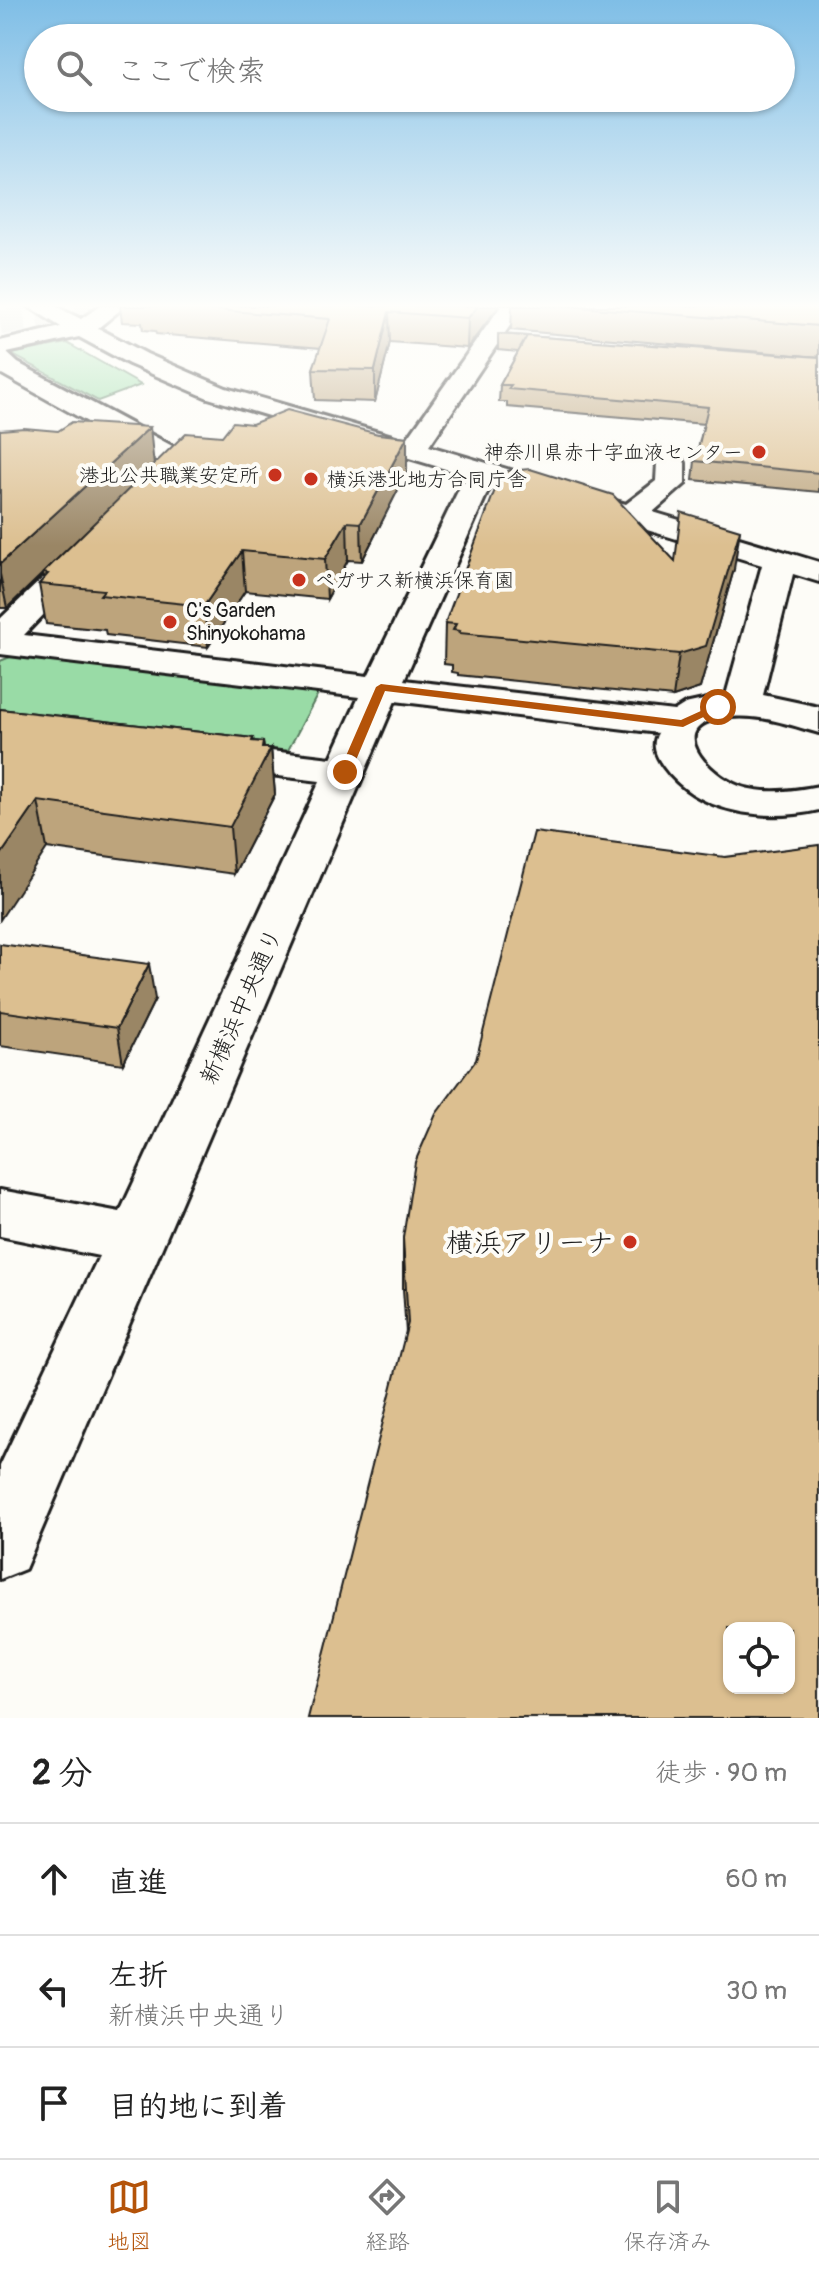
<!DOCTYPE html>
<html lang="ja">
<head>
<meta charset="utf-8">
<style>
  :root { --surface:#fff; --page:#f2f2f2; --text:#222; --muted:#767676; --line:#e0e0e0; --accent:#b45309 }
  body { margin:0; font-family:Pangolin,"Klee One",sans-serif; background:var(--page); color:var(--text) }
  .controls { position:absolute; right:24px; bottom:24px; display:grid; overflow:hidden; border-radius:16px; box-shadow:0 2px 6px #0004 }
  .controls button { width:72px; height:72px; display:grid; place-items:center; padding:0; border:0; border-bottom:2px solid var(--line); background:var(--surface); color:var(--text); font:40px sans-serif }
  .stop { position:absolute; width:24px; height:24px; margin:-18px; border:6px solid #b45309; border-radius:50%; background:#fff }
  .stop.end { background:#b45309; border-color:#fff; box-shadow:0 2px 8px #0008 }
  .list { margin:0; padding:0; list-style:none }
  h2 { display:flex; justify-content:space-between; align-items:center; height:104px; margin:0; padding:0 32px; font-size:34px }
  h2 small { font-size:26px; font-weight:400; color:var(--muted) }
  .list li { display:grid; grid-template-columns:52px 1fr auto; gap:24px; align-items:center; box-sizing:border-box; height:112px; padding:0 32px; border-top:2px solid var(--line) }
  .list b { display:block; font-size:30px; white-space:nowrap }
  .list p { margin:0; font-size:26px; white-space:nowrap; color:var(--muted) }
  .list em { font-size:26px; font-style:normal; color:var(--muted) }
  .icon { flex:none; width:44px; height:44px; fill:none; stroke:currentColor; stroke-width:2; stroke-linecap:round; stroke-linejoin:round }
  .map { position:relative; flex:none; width:819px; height:1718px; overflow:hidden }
  .search { position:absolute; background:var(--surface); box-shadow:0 2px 6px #0004; left:24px; right:24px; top:24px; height:88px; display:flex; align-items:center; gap:20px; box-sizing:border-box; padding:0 28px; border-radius:44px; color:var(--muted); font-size:30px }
  .sheet { height:440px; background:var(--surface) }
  nav { display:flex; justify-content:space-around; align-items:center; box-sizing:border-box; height:112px; border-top:2px solid var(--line); background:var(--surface); font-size:22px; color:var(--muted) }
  nav a { display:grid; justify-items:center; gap:4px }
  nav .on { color:var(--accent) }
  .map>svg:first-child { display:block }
  .green { fill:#99dba6; stroke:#5a7c61; stroke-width:2 }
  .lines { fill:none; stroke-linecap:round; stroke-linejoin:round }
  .highway-tunnel { stroke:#dbdad6; stroke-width:25; stroke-dasharray:25 13; stroke-linecap:butt }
  .minor-casing { stroke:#1c1c1c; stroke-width:6 }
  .minor { fill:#fdfcf7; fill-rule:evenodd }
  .wall { fill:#bda47c; stroke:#1c1c1c; stroke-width:2 }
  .shaded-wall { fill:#9a8665; stroke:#1c1c1c; stroke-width:2 }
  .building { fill:#dcbf90; stroke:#1c1c1c; stroke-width:2; fill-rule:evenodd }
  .route { fill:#b45309 }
  .poi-dot { fill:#c8321e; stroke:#fdfcf7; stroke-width:3 }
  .labels { text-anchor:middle; stroke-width:8; stroke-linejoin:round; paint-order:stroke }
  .far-poi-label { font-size:20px; fill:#1c1c1c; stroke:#fdfcf7; text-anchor:start }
  .street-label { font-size:24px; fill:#1c1c1c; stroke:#fdfcf7 }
  .near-poi-label { font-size:28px; fill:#1c1c1c; stroke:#fdfcf7; text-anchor:end }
</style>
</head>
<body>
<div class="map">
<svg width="819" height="1718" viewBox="0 0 819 1718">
  <rect width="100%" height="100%" fill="#fdfcf7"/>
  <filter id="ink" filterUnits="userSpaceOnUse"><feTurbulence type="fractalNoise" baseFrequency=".0125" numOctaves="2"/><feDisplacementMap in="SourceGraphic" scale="16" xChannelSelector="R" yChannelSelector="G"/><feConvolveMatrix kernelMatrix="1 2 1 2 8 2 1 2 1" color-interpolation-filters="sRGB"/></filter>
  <g filter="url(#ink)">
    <!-- green -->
    <g class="green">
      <path d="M67,343L141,385L98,401L11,354Z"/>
      <path d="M18,654L321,688L285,756L0,720V661Z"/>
    </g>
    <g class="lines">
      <!-- highway-tunnel -->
      <path class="highway-tunnel" d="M0,323L99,306"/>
      <!-- minor casing -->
      <g class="minor-casing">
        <path id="minor" d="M28,306H55L81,319L100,306H125L98,328L147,354L226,388L406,440L501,306H523L429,446L524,474L529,480L524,486L514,489L494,483L488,491L404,680L674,711L685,704L726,695L762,565L565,505L561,499L565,493L576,490L626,504L656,481L657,463L661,457L671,454L681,457L685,463V484L653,512L819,562V582L793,574L763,695L819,707V733C786,724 756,712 722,718C664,727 708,774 739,786C764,795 794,791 819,786V810C766,822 698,814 664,767C656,756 651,745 658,733L395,701L25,1569L0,1579V1466L99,1256L0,1236V1190L120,1212L320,781L212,768L198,764L192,756L198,748L212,744L331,758L359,697L0,654V619L73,549L84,546L95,549L100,556L24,635L368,676L459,489L469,476L208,398L129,364L79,337L7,353L18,363L189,455L193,461L189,467C174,483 161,505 137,499L132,493L161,463L0,373V341L61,327Z"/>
      </g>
      <!-- minor -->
      <use href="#minor" class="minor"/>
    </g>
    <!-- wall -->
    <g class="wall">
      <path d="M120,306H499L467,348L390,342L375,402L315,400L313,369L321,348L156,334L155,331L143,330L142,323L122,322Z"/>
      <path d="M512,306H819V357L511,330Z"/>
      <path d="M498,334L819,357V492L693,480L695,461L704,424L507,407V402H499L500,385L518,352L498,350Z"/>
      <path d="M0,430L154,465L222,436L378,434L407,437V472L362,561L348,560L327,599L245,591L208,647L106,635L105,630L46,624L39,584L44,579L43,574L7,608H0Z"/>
      <path d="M675,560L734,569L700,688L673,697L458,675V673L452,672V665L444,664L445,623Z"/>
      <path d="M0,709L253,738L254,741L263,742L264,748H271L275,794L234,874L47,848Z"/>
      <path d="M0,944L155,999L123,1064L0,1046Z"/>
      <path d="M476,1060L406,1333L403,1289V1238Z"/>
    </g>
    <!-- shaded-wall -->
    <g class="shaded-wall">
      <path d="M478,306H499L467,348L468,318Z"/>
      <path d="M389,312L390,342L375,402V370Z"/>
      <path d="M150,427L154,466L7,608L0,574V564Z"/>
      <path d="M407,437V472L362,561L361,523Z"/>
      <path d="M347,522L348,560L327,599L325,559Z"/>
      <path d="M740,530L734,569L700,688L673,697L679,654Z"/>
      <path d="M242,551L245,591L208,647L204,606Z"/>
      <path d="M253,738L256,776L263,742L265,760L271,748L275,794L234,874L230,827Z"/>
      <path d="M38,801L47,848L0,920V856Z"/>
      <path d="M149,964L155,999L123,1064L117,1028Z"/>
    </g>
    <!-- building -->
    <g class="building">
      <path d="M167,306H478L468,318L389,312L375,370L313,369L330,319Z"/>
      <path d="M566,306H819V326Z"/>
      <path d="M498,334L819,357V473L695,461L708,407L508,389L511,385H500L527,336Z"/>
      <path d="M287,410L378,434L407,437L361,523L347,522L325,559L242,551L204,606L100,595L104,590L39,584L48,574L43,573L186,433L222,436L233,422L252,424Z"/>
      <path d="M72,422L150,427L0,564V430L24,428L58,431Z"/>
      <path d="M530,469L613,495L675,561L681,512L740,530L706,646L679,654L459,633L460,631L453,630L456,624L445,623L499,479L508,471Z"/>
      <path d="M0,709L253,738L252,741L263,742L262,748H271L230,827L38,801L0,856Z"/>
      <path d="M534,832L725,857L819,845V1718H308L408,1323L403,1238L415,1162L436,1114L476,1060ZM729,1628H789V1688H729Z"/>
      <path d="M0,944L149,964L117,1028L0,1011Z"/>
    </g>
  </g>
  <!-- sky -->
  <linearGradient id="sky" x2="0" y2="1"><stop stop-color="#7fbee6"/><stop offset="0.56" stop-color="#fefefb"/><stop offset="1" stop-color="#fefefb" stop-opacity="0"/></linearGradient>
  <rect width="819" height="546" fill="url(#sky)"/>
  <!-- route -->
  <path class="route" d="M381,684L681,720L714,705L724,707L683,727L385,691L351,772L341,775L339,772L376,687Z"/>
  <!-- markers -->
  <g class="poi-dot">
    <circle cx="759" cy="452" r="8"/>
    <circle cx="275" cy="475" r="8"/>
    <circle cx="311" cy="479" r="8"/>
    <circle cx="299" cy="580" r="8"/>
    <circle cx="170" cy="622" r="8"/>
    <circle cx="630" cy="1242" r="8"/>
  </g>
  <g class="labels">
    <!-- far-poi labels -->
    <g class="far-poi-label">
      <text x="743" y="459" text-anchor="end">神奈川県赤十字血液センター</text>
      <text x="259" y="482" text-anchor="end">港北公共職業安定所</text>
      <text x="327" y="486">横浜港北地方合同庁舎</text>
      <text x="315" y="587">ペガサス新横浜保育園</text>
      <text x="186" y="617">C's Garden<tspan x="186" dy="23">Shinyokohama</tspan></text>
    </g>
    <!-- street labels -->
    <g class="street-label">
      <text transform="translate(241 1006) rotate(-66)" y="8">新横浜中央通り</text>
    </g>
    <!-- near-poi labels -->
    <g class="near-poi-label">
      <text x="614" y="1252">横浜アリーナ</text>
    </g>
  </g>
</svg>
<div class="controls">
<button><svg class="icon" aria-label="locate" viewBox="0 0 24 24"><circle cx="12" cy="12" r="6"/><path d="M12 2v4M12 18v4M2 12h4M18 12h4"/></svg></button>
</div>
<div class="stop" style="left:718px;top:707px"></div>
<div class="stop end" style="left:345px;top:772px"></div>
<div class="search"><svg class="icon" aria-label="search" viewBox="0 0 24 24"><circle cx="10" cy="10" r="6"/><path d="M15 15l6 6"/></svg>ここで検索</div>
</div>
<section class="sheet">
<h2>2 分<small>徒歩 · 90 m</small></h2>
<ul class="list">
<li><svg class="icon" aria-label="ahead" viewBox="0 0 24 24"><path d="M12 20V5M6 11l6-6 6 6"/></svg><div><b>直進</b></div><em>60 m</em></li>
<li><svg class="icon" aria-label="left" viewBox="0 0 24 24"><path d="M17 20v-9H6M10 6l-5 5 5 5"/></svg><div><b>左折</b><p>新横浜中央通り</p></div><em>30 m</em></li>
<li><svg class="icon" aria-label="arrive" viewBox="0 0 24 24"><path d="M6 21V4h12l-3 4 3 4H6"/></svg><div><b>目的地に到着</b></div></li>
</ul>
</section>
<nav>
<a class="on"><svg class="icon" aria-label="map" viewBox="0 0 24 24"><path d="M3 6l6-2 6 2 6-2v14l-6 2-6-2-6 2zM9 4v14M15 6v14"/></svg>地図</a>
<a><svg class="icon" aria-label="directions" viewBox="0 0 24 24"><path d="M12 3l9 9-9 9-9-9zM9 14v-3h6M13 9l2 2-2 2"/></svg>経路</a>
<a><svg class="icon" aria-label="saved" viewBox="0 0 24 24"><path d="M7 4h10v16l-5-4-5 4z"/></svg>保存済み</a>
</nav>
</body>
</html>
